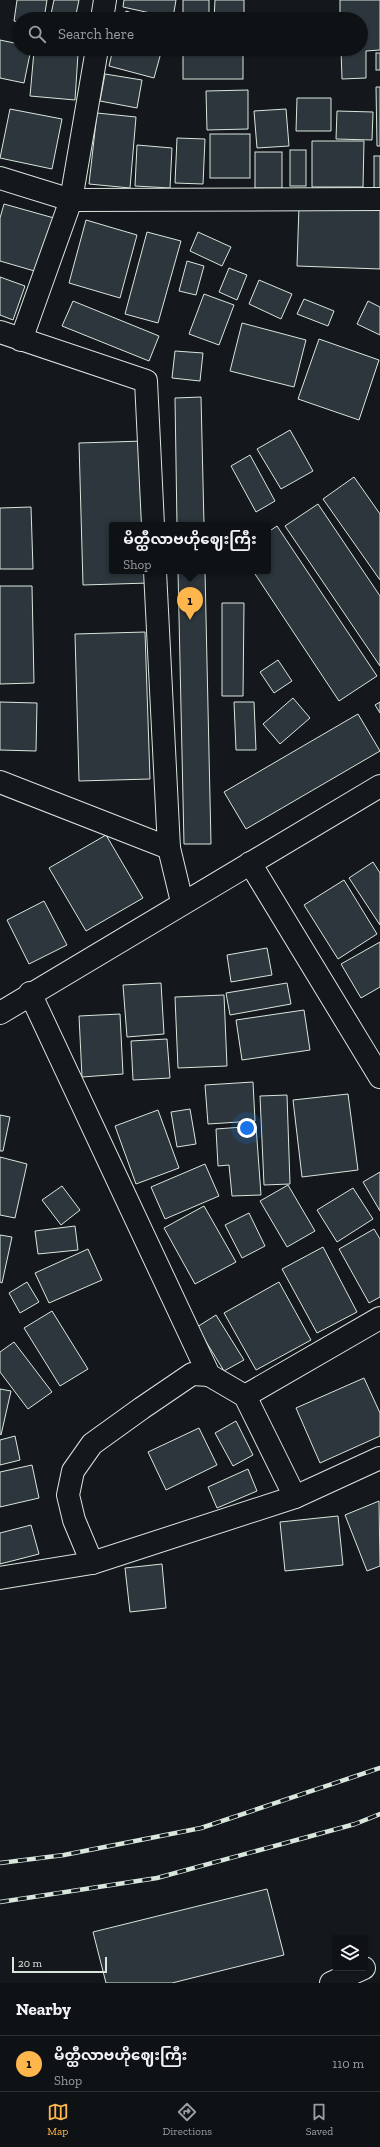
<!DOCTYPE html>
<html lang="en">
<head>
<meta charset="utf-8">
<style>
  :root { --surface:#0f1215; --page:#181b1e; --text:#f1f3f6; --muted:#9b9ea0; --line:#2f3234; --accent:#ffb74d }
  body { margin:0; font-family:"Zilla Slab","Noto Sans Myanmar",serif; background:var(--page); color:var(--text) }
  .controls { position:absolute; right:12px; bottom:12px; display:grid; overflow:hidden; border-radius:4px; box-shadow:0 1px 3px #0004 }
  .controls button { width:36px; height:36px; display:grid; place-items:center; padding:0; border:0; border-bottom:1px solid var(--line); background:var(--surface); color:var(--text); font:20px sans-serif }
  .scale { position:absolute; left:12px; bottom:10px; width:95px; box-sizing:border-box; padding-left:4px; border:2px solid #d8e6dc; border-top:0; font-size:11px; line-height:14px; white-space:nowrap; color:#d8e6dc; -webkit-text-stroke:3px #14181c; paint-order:stroke }
  .you { position:absolute; left:247px; top:1128px; width:14px; height:14px; margin:-10px; border:3px solid #fff; border-radius:50%; background:#1a73e8; box-shadow:0 0 0 6px #1a73e833 }
  .badge { display:grid; place-items:center; width:26px; height:26px; border-radius:50%; background:var(--accent); color:#111; font-size:13px; font-weight:700 }
  .pin { position:absolute; translate:-50% -33px; filter:drop-shadow(0 1px 2px #0008) }
  .pin::after { content:''; position:absolute; top:21px; width:14px; height:12px; background:inherit; clip-path:polygon(0 0,100% 0,50% 100%) }
  .popup { position:absolute; left:109px; top:522px; width:162px; height:52px; box-sizing:border-box; display:grid; place-content:center; border-radius:4px; background:var(--surface); filter:drop-shadow(0 1px 3px #0005); font-size:13px; white-space:nowrap; color:var(--muted) }
  .popup b { font-size:15px; color:var(--text) }
  .popup::after { content:''; position:absolute; left:50%; top:100%; margin-left:-8px; border:8px solid transparent; border-top-color:var(--surface) }
  .list { margin:0; padding:0; list-style:none }
  h2 { display:flex; justify-content:space-between; align-items:center; height:52px; margin:0; padding:0 16px; font-size:17px }
  h2 small { font-size:13px; font-weight:400; color:var(--muted) }
  .list li { display:grid; grid-template-columns:26px 1fr auto; gap:12px; align-items:center; box-sizing:border-box; height:56px; padding:0 16px; border-top:1px solid var(--line) }
  .list b { display:block; font-size:15px; white-space:nowrap }
  .list p { margin:0; font-size:13px; white-space:nowrap; color:var(--muted) }
  .list em { font-size:13px; font-style:normal; color:var(--muted) }
  .icon { flex:none; width:22px; height:22px; fill:none; stroke:currentColor; stroke-width:2; stroke-linecap:round; stroke-linejoin:round }
  .map { position:relative; flex:none; width:380px; height:1983px; overflow:hidden }
  .search { position:absolute; background:var(--surface); box-shadow:0 1px 3px #0004; left:12px; right:12px; top:12px; height:44px; display:flex; align-items:center; gap:10px; box-sizing:border-box; padding:0 14px; border-radius:22px; color:var(--muted); font-size:15px }
  .sheet { height:108px; background:var(--surface) }
  nav { display:flex; justify-content:space-around; align-items:center; box-sizing:border-box; height:56px; border-top:1px solid var(--line); background:var(--surface); font-size:11px; color:var(--muted) }
  nav a { display:grid; justify-items:center; gap:2px }
  nav .on { color:var(--accent) }
  .map>svg:first-child { display:block }
  .building { fill:#2c363c; stroke:#d8e6dc }
  .lines { fill:none; stroke-linecap:round; stroke-linejoin:round }
  .street-casing { stroke:#d8e6dc; stroke-width:24 }
  .street { stroke:#14181c; stroke-width:22 }
  .rail-casing { stroke:#d8e6dc; stroke-width:4.5 }
  .rail { stroke:#14181c; stroke-width:3; stroke-dasharray:9; stroke-linecap:butt }
</style>
</head>
<body>
<div class="map">
<svg width="380" height="1983" viewBox="0 0 380 1983">
  <rect width="100%" height="100%" fill="#14181c"/>
  <!-- building -->
  <g class="building">
    <path d="M17,0H47L44,19H19V22L14,21Z"/>
    <path d="M54,0H79L75,19H50Z"/>
    <path d="M124,0H176L173,18L123,7Z"/>
    <rect x="183" y="0" width="26" height="19"/>
    <path d="M215,0H244V19H214Z"/>
    <path d="M340,0H380V50L366,51V78L342,79L341,49H361V19H340Z"/>
    <path d="M126,11L150,19H123Z"/>
    <path d="M0,40L19,44V49H31L24,83L0,78Z"/>
    <path d="M113,49H162L154,78L109,66Z"/>
    <rect x="183" y="49" width="60" height="30"/>
    <path d="M34,51L78,54L75,100L30,96Z"/>
    <rect x="376" y="53" width="4" height="17"/>
    <path d="M105,74L142,80L137,108L100,101Z"/>
    <path d="M376,87H380V146H377Z"/>
    <path d="M248,90V129L207,130L206,91Z"/>
    <path d="M297,98H331V131H296Z"/>
    <path d="M10,109L62,119L52,169L0,158Z"/>
    <path d="M286,109L289,146L257,148L254,111Z"/>
    <path d="M337,111L373,112L372,140L336,139Z"/>
    <path d="M97,113L136,117L130,188L89,184Z"/>
    <rect x="210" y="134" width="40" height="44"/>
    <path d="M177,138L205,139L203,184L175,183Z"/>
    <path d="M312,141H364L363,187H312Z"/>
    <path d="M137,145L172,148L170,188L135,186Z"/>
    <rect x="290" y="150" width="16" height="36"/>
    <rect x="255" y="152" width="27" height="36"/>
    <rect x="374" y="156" width="6" height="34"/>
    <path d="M4,204L54,218L38,272L0,261V218Z"/>
    <path d="M299,206L380,209V269L297,266Z"/>
    <path d="M86,220L137,235L120,298L69,283Z"/>
    <path d="M147,232L181,241L158,323L125,314Z"/>
    <path d="M198,232L231,247L222,266L190,251Z"/>
    <path d="M187,261L204,266L196,295L179,291Z"/>
    <path d="M229,268L247,275L237,300L219,292Z"/>
    <path d="M0,277L25,286L13,320L0,315Z"/>
    <path d="M259,280L292,294L281,319L249,304Z"/>
    <path d="M204,294L234,305L219,345L189,334Z"/>
    <path d="M304,299L334,311L328,326L297,314Z"/>
    <path d="M73,301L159,336L149,361L62,326Z"/>
    <path d="M368,301L380,307V335L357,324Z"/>
    <path d="M242,323L306,340L294,387L230,371Z"/>
    <path d="M319,339L379,360L359,420L298,399Z"/>
    <path d="M175,351L203,353L200,381L172,378Z"/>
    <path d="M201,397L204,525H177L175,398Z"/>
    <path d="M290,430L313,471L281,489L257,449Z"/>
    <path d="M144,441L147,525H112V571H148L149,583L83,585L79,443Z"/>
    <path d="M250,455L275,501L256,512L231,466Z"/>
    <path d="M354,477L380,514V580L323,499Z"/>
    <path d="M318,504L380,596V666L285,526Z"/>
    <path d="M31,507L33,569H0V508Z"/>
    <path d="M277,526L377,676L339,701L253,571H268V532Z"/>
    <path d="M178,571H205L211,844H184Z"/>
    <path d="M0,586H32L34,683L0,684Z"/>
    <path d="M222,603H244L243,696H222Z"/>
    <path d="M145,632L150,779L79,781L75,634Z"/>
    <path d="M278,660L292,681L274,693L260,672Z"/>
    <path d="M293,698L310,718L280,744L263,724Z"/>
    <path d="M0,702L37,703L36,751L0,750Z"/>
    <path d="M234,702H254L256,750H236Z"/>
    <path d="M380,702V713L375,705Z"/>
    <path d="M358,714L380,751L246,829L224,792Z"/>
    <path d="M106,835L143,898L86,931L49,868Z"/>
    <path d="M373,862L380,873V925L349,878Z"/>
    <path d="M344,880L377,934L338,959L304,905Z"/>
    <path d="M44,901L67,945L29,964L7,920Z"/>
    <path d="M380,942V987L361,998L341,964Z"/>
    <path d="M267,948L272,975L231,982L227,955Z"/>
    <path d="M161,983L164,1034L127,1037L123,985Z"/>
    <path d="M287,983L291,1004L230,1015L226,993Z"/>
    <path d="M224,995L227,1066L178,1068L175,997Z"/>
    <path d="M304,1010L310,1050L242,1060L236,1020Z"/>
    <path d="M120,1014L123,1074L82,1077L79,1016Z"/>
    <path d="M167,1039L170,1078L133,1080L131,1041Z"/>
    <path d="M253,1082L255,1121L208,1124L205,1085Z"/>
    <path d="M348,1094L358,1170L302,1177L293,1100Z"/>
    <path d="M287,1095L290,1184L264,1185L260,1096Z"/>
    <path d="M190,1109L196,1144L177,1147L171,1112Z"/>
    <path d="M158,1110L179,1168L136,1184L115,1126Z"/>
    <path d="M0,1115L10,1117L3,1151H0Z"/>
    <path d="M256,1126L261,1195L232,1196L229,1165L218,1166L216,1129Z"/>
    <path d="M0,1157L27,1164L15,1218L0,1215Z"/>
    <path d="M205,1164L219,1196L165,1219L151,1187Z"/>
    <path d="M380,1172V1211L363,1182Z"/>
    <path d="M288,1185L315,1231L287,1247L260,1201Z"/>
    <path d="M62,1186L80,1210L61,1225L42,1200Z"/>
    <path d="M353,1188L373,1219L337,1242L317,1210Z"/>
    <path d="M204,1206L236,1262L195,1284L164,1228Z"/>
    <path d="M249,1213L265,1246L242,1258L225,1225Z"/>
    <path d="M75,1226L78,1250L38,1254L35,1231Z"/>
    <path d="M374,1229L380,1239V1297L369,1303L339,1249Z"/>
    <path d="M0,1235L12,1237L2,1283L0,1282Z"/>
    <path d="M323,1247L357,1312L317,1333L282,1269Z"/>
    <path d="M88,1249L102,1280L49,1303L35,1273Z"/>
    <path d="M27,1282L39,1302L20,1313L9,1293Z"/>
    <path d="M279,1282L311,1340L256,1370L224,1313Z"/>
    <path d="M52,1311L88,1369L60,1386L24,1328Z"/>
    <path d="M216,1315L244,1360L224,1371L197,1327Z"/>
    <path d="M14,1342L52,1392L28,1409L0,1372V1352Z"/>
    <path d="M364,1378L380,1413V1436L320,1463L296,1408Z"/>
    <path d="M0,1389L11,1391L1,1435L0,1434Z"/>
    <path d="M236,1421L253,1455L233,1466L215,1433Z"/>
    <path d="M199,1428L217,1465L166,1490L148,1452Z"/>
    <path d="M15,1436L20,1460L0,1465V1440Z"/>
    <path d="M32,1465L39,1498L0,1507V1472Z"/>
    <path d="M248,1469L257,1491L217,1508L208,1487Z"/>
    <path d="M379,1501L380,1566L367,1571L345,1515Z"/>
    <path d="M338,1516L343,1565L285,1571L280,1522Z"/>
    <path d="M31,1525L39,1554L0,1564V1533Z"/>
    <path d="M162,1564L166,1608L130,1612L125,1568Z"/>
    <path d="M267,1889L284,1955L172,1983H106L93,1932Z"/>
  </g>
  <g class="lines">
    <!-- street casing -->
    <g class="street-casing">
      <g id="street">
        <path d="M102,19L105,0"/>
        <path d="M0,178L71,200L380,199"/>
        <path d="M0,332L146,381L153,525"/>
        <path d="M21,340L71,200L97,49"/>
        <path d="M155,571L169,848"/>
        <path d="M0,782L169,848L182,902"/>
        <path d="M250,863L380,1077"/>
        <path d="M30,993L209,1375L245,1396L295,1497"/>
        <path d="M0,1013L380,786"/>
        <path d="M245,1396L380,1318"/>
        <path d="M92,1563L74,1520L68,1495L73,1471L92,1444L142,1408L192,1374L209,1375"/>
        <path d="M0,1578L92,1563L295,1497L380,1458"/>
        <path d="M331,1983L364,1968"/>
      </g>
    </g>
    <!-- street -->
    <use href="#street" class="street"/>
    <!-- rail casing -->
    <g class="rail-casing">
      <g id="rail">
        <path d="M0,1863L64,1855L201,1828L380,1768"/>
        <path d="M0,1902L157,1878L355,1824L380,1814"/>
      </g>
    </g>
    <!-- rail -->
    <use href="#rail" class="rail"/>
  </g>
</svg>
<div class="controls">
<button><svg class="icon" aria-label="layers" viewBox="0 0 24 24"><path d="M12 4l9 5-9 5-9-5zM3 14l9 5 9-5"/></svg></button>
</div>
<div class="scale">20 m</div>
<div class="you"></div>
<div class="pin badge" style="left:190px;top:620px">1</div>
<div class="popup"><b>မိတ္ထီလာဗဟိုဈေးကြီး</b>Shop</div>
<div class="search"><svg class="icon" aria-label="search" viewBox="0 0 24 24"><circle cx="10" cy="10" r="6"/><path d="M15 15l6 6"/></svg>Search here</div>
</div>
<section class="sheet">
<h2>Nearby<small></small></h2>
<ul class="list">
<li><span class="badge">1</span><div><b>မိတ္ထီလာဗဟိုဈေးကြီး</b><p>Shop</p></div><em>110 m</em></li>
</ul>
</section>
<nav>
<a class="on"><svg class="icon" aria-label="map" viewBox="0 0 24 24"><path d="M3 6l6-2 6 2 6-2v14l-6 2-6-2-6 2zM9 4v14M15 6v14"/></svg>Map</a>
<a><svg class="icon" aria-label="directions" viewBox="0 0 24 24"><path d="M12 3l9 9-9 9-9-9zM9 14v-3h6M13 9l2 2-2 2"/></svg>Directions</a>
<a><svg class="icon" aria-label="saved" viewBox="0 0 24 24"><path d="M7 4h10v16l-5-4-5 4z"/></svg>Saved</a>
</nav>
</body>
</html>
